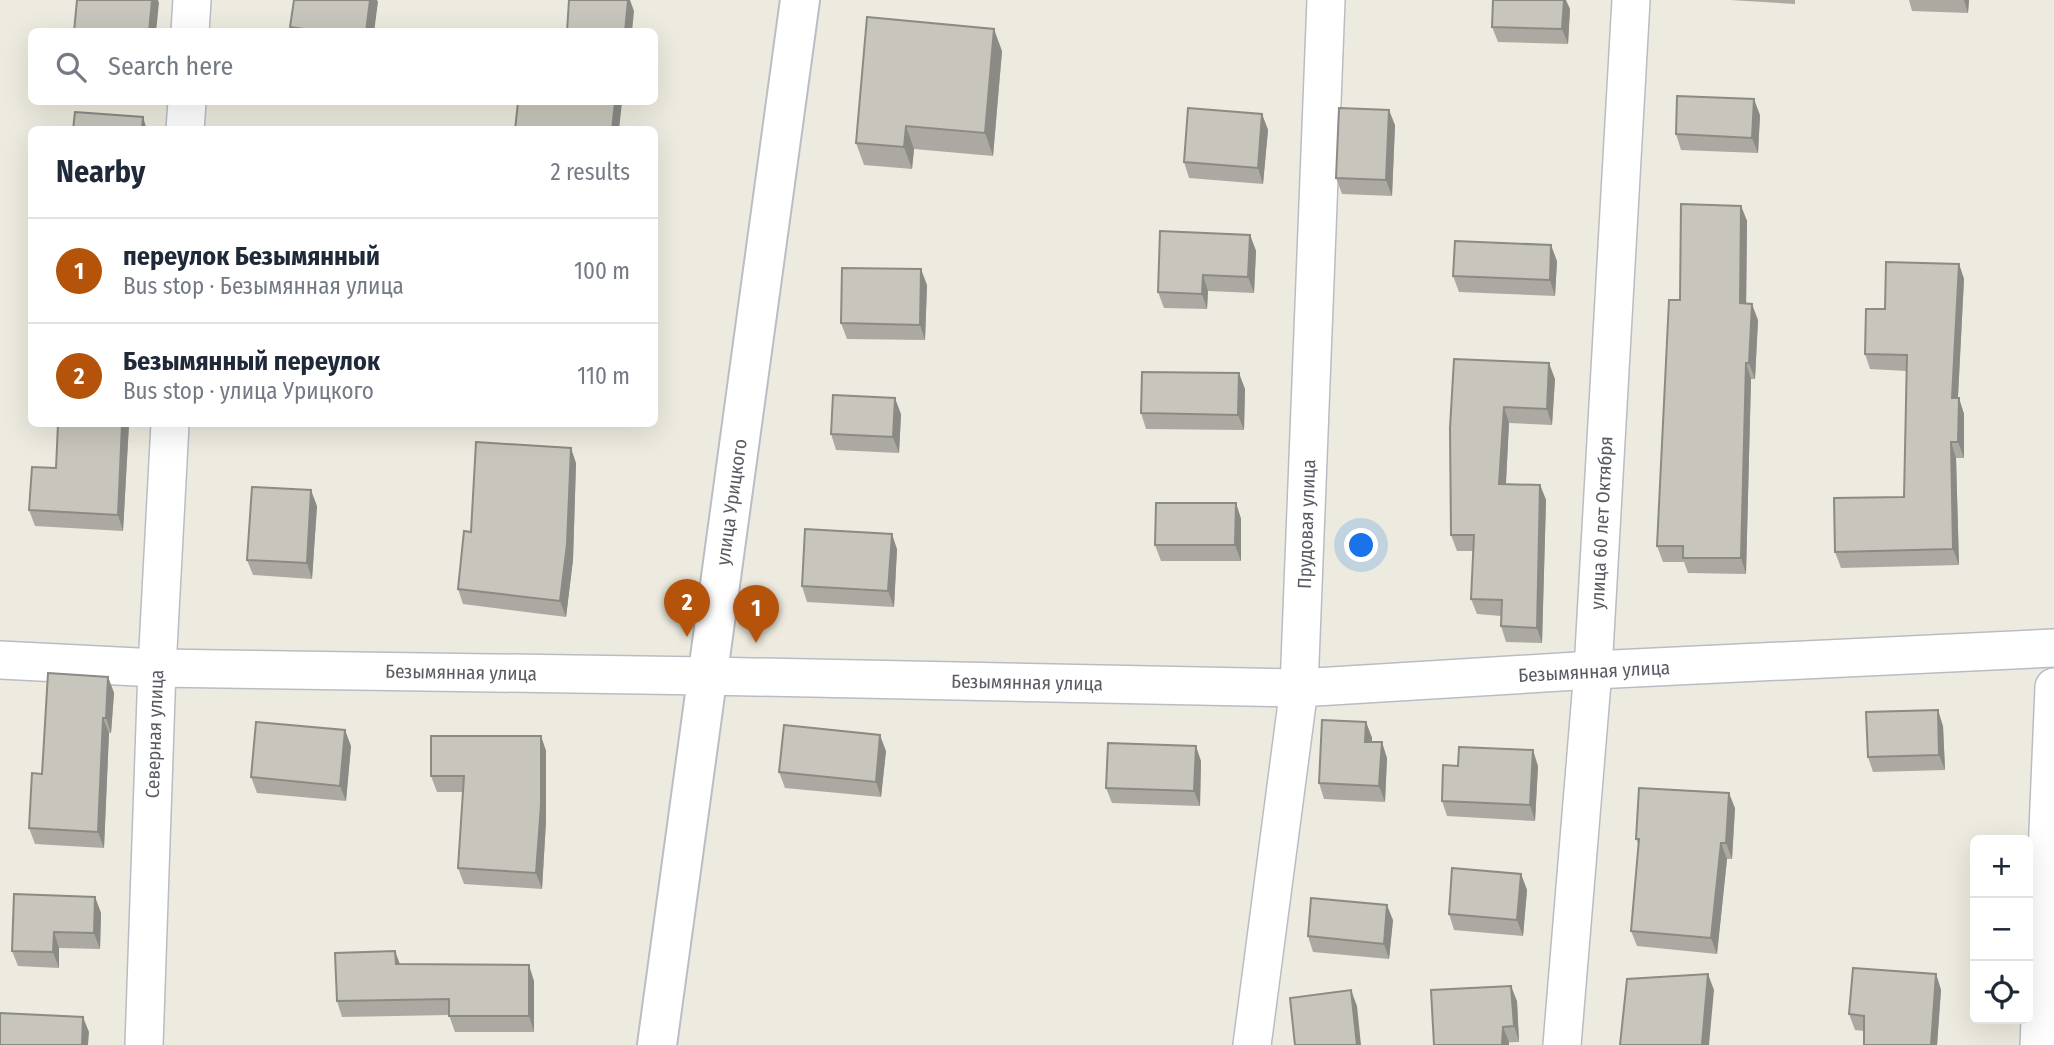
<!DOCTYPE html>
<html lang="en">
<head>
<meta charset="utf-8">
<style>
  :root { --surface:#fff; --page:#f6f6f7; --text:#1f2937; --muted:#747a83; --line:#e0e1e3; --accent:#b45309 }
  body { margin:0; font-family:"Fira Sans Condensed",sans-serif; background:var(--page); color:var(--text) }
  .controls { position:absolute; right:21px; bottom:21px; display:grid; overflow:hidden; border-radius:10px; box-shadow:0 7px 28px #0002 }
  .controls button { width:63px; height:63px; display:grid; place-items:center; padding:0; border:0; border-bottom:2px solid var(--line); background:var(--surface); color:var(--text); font:35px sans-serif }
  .you { position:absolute; left:1362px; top:546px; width:24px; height:24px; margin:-18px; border:5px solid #fff; border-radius:50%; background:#1a73e8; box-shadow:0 0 0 10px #1a73e833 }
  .badge { display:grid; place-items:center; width:46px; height:46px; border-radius:50%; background:var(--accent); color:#fff; font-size:23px; font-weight:700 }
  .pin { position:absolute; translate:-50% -58px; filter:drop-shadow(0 2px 4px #0008) }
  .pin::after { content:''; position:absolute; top:37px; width:24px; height:21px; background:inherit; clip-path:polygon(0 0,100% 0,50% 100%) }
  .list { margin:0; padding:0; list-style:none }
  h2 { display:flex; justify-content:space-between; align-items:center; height:91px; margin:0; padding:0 28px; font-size:30px }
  h2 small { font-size:23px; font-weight:400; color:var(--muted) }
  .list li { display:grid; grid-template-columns:46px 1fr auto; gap:21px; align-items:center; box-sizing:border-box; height:105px; padding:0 28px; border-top:2px solid var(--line) }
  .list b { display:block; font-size:26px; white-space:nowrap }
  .list p { margin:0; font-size:23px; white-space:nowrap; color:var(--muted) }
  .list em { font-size:23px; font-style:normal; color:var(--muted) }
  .icon { flex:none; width:38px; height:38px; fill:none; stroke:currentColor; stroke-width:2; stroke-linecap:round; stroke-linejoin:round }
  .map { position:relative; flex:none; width:2054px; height:1045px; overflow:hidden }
  .search { position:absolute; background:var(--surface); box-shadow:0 7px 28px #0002; left:28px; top:28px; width:630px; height:77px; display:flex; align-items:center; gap:18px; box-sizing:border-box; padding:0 24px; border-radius:10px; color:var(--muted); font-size:26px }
  .panel { position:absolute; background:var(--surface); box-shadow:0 7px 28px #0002; left:28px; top:126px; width:630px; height:301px; border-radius:10px }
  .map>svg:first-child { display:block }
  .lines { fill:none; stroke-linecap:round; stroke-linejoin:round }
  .street-casing { stroke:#babcc3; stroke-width:40 }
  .secondary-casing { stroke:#babdc5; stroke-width:42 }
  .street { stroke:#fff; stroke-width:37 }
  .secondary { stroke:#fff; stroke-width:38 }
  .wall { fill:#aca9a2 }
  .shaded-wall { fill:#8c8a84 }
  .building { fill:#c8c5bc; stroke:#8c8a84; stroke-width:2 }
  .labels { text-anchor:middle; stroke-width:5; stroke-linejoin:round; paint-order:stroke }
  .street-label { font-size:19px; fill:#585c62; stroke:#fff }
</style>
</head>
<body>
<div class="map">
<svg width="2054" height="1045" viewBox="0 0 2054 1045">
  <rect width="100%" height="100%" fill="#edebdf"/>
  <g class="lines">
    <!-- street casing -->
    <g class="street-casing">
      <g id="street">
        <path d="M190,32L192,0"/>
        <path d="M185,130L187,102"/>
        <path d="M0,660L157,668L707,676L1299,688L1593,670L2054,648"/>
        <path d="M144,1045L157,668L170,424"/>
        <path d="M1252,1045L1299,688L1326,0"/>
        <path d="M1562,1045L1593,670L1631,0"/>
        <path d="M2039,1045L2054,687"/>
      </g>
    </g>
    <!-- secondary casing -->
    <g class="secondary-casing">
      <path id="secondary" d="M657,1045L800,0"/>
    </g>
    <!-- street -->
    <use href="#street" class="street"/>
    <!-- secondary -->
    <use href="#secondary" class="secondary"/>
  </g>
  <!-- wall -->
  <g class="wall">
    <path d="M294,0H377L374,32H292L290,27Z"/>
    <path d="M1730,0H1795V4Z"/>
    <path d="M1909,0H1969L1968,13L1912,11Z"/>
    <path d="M1570,9L1568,44L1498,42L1492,27Z"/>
    <path d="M1002,51L993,156L914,149L912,169L864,165L856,143Z"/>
    <path d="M1262,114L1268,130L1263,184L1189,178L1184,162Z"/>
    <path d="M1760,115L1758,153L1681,150L1676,134Z"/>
    <path d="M1395,125L1392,196L1342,194L1336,178Z"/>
    <path d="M1741,206L1747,221L1746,304L1758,320L1755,379H1751L1746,574L1688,573L1684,562H1663L1657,546L1680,300Z"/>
    <path d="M1250,235L1256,251L1254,293L1208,291L1207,309L1164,308L1158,292Z"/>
    <path d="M1557,261L1555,296L1459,292L1453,276Z"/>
    <path d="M1959,264L1964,279L1958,398L1964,414V458H1956L1959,565L1841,568L1835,552L1904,497L1906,371L1870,369L1865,354L1885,309Z"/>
    <path d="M927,285L925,340L847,339L841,323Z"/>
    <path d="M1555,379L1552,425L1509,423L1506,484L1540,485L1546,500L1542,643L1506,642L1501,626V616L1477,614L1471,599L1473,551H1457L1451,535L1450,428Z"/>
    <path d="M1245,389L1244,430L1146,429L1141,413Z"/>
    <path d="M901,414L899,453L836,450L831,434Z"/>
    <path d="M58,424H129L123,531L35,526L29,510L56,468Z"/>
    <path d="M576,463L573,560L566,617L463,604L458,589L471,532Z"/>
    <path d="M1236,503L1241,519V561H1161L1155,545Z"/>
    <path d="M317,506L312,579L253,575L247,560Z"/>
    <path d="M897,549L894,607L807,602L802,586Z"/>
    <path d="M108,677L114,693L111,733H109L104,848L35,844L29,828L42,774Z"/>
    <path d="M1366,722L1372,738V742L1387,758L1385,802L1324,799L1319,783Z"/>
    <path d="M1943,726L1945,770L1873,772L1868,757Z"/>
    <path d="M541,736L546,751V821L542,889L464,884L458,868L463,792H437L431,776Z"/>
    <path d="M351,746L346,801L257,793L251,777Z"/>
    <path d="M886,751L881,797L785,788L779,772Z"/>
    <path d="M1201,761L1200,806L1112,803L1106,788Z"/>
    <path d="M1458,766H1538L1535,821L1447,816L1442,801Z"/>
    <path d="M1735,808L1732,859H1727L1717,954L1637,946L1631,931L1639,845L1636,839Z"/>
    <path d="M1521,874L1527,890L1523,936L1454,930L1449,914Z"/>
    <path d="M95,897L101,913L100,949L59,948V968L18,966L12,951Z"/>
    <path d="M1393,920L1389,959L1313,952L1308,936Z"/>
    <path d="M400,964L534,981V1032H455L449,1015L342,1017L337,1001Z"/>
    <path d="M1936,974L1941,990L1937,1045H1864V1031L1855,1030L1849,1014Z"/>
    <path d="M1517,1001L1519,1042L1434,1045Z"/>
  </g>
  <!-- shaded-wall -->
  <g class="shaded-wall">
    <path d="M152,0H158L159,3L156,32H149Z"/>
    <path d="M370,0H377L378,2L374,32H366Z"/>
    <path d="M628,0H630L634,11L632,32H625Z"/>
    <path d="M1564,0H1566L1570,9L1568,44L1562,29Z"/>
    <path d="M1964,0H1969L1968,13Z"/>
    <path d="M994,29L1002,51L993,156L985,133Z"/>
    <path d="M1754,99L1760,115L1758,153L1752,138Z"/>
    <path d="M615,102H622L619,130H612Z"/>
    <path d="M1389,110L1395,125L1392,196L1386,180Z"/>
    <path d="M1262,114L1268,130L1263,184L1258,168Z"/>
    <path d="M143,117L147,130H142Z"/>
    <path d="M906,126L914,149L912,169L904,147Z"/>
    <path d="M1741,206L1747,221L1746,319L1740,303Z"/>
    <path d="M1250,235L1256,251L1254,293L1248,277Z"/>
    <path d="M1551,245L1557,261L1555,296L1550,280Z"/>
    <path d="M1959,264L1964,279L1957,414L1952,398Z"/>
    <path d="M921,269L927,285L925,340L920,325Z"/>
    <path d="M1203,275L1208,291L1207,309L1202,294Z"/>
    <path d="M1752,304L1758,320L1755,379L1749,363Z"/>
    <path d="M1549,363L1555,379L1552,425L1547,409Z"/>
    <path d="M1746,363L1751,379L1746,574L1741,558Z"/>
    <path d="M1239,373L1245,389L1244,430L1238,415Z"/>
    <path d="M895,398L901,414L899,453L893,437Z"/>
    <path d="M1959,398L1964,414V458L1958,442Z"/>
    <path d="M1504,407L1509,423L1505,500L1499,484Z"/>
    <path d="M122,424H129L123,531L118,515Z"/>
    <path d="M1951,442L1956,458L1959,565L1953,549Z"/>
    <path d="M571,448L576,463L573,560L566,617L560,601Z"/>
    <path d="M1540,485L1546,500L1542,643L1537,628Z"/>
    <path d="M311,490L317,506L312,579L307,563Z"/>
    <path d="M1236,503L1241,519V561L1235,545Z"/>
    <path d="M892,534L897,549L894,607L888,591Z"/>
    <path d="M108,677L114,693L111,733L106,718Z"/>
    <path d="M1938,710L1943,726L1945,770L1939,755Z"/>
    <path d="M103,718L109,733L104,848L98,832Z"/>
    <path d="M1366,722L1372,738L1371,757L1365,742Z"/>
    <path d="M345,730L351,746L346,801L340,786Z"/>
    <path d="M880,735L886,751L881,797L876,782Z"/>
    <path d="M541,736L546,751V821L542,889L536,873Z"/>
    <path d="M1382,742L1387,758L1385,802L1379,786Z"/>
    <path d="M1196,746L1201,761L1200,806L1194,791Z"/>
    <path d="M1533,750L1538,766L1535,821L1530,805Z"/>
    <path d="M1729,793L1735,808L1732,859L1726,843Z"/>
    <path d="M1721,843L1727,859L1717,954L1711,938Z"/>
    <path d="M1521,874L1527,890L1523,936L1517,920Z"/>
    <path d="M95,897L101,913L100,949L94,933Z"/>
    <path d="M1387,905L1393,920L1389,959L1384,944Z"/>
    <path d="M54,932L59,948V968L53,952Z"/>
    <path d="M395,951L401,967L396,964Z"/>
    <path d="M529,965L534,981V1032L529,1016Z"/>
    <path d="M1708,974L1714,990L1709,1045H1702Z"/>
    <path d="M1936,974L1941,990L1937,1045H1931Z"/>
    <path d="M1511,986L1517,1001L1519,1042L1514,1026Z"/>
    <path d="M1351,990L1357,1006L1361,1045H1357Z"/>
    <path d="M83,1017L89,1032L88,1045H82Z"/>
    <path d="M1503,1027L1509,1042V1045H1502Z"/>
  </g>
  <!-- building -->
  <g class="building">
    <path d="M77,0H152L149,32H74Z"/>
    <path d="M294,0H370L366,32H324L290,27Z"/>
    <path d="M569,0H628L625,32H567Z"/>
    <path d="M1493,0H1564L1562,29L1492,27Z"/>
    <path d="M867,17L994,29L985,133L906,126L904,147L856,143Z"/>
    <path d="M1677,96L1754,99L1752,138L1676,134Z"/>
    <path d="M518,102H615L612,130H515Z"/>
    <path d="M1188,108L1262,114L1258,168L1184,162Z"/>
    <path d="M1339,108L1389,110L1386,180L1336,178Z"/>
    <path d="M75,112L143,117L142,130H73Z"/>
    <path d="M1681,204L1741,206L1740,303L1752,304L1749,363H1746L1741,558H1683V546H1657L1669,300H1680Z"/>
    <path d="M1160,231L1250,235L1248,277L1203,275L1202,294L1158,292Z"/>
    <path d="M1455,241L1551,245L1550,280L1453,276Z"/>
    <path d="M1886,262L1959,264L1952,398H1959L1958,442H1951L1953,549L1835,552L1834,498L1904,497L1907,355L1865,354L1866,309H1885Z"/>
    <path d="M842,268L921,269L920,325L841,323Z"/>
    <path d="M1454,359L1549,363L1547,409L1504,407L1499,484L1540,485L1537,628L1501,626L1502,600L1471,599L1474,535H1451L1450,428Z"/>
    <path d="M1142,372L1239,373L1238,415L1141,413Z"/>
    <path d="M833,395L895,398L893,437L831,434Z"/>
    <path d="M58,424H122L118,515L29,510L32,467L56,468Z"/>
    <path d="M476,442L571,448L567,544L560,601L458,589L464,531L471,532Z"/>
    <path d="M252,487L311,490L307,563L247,560Z"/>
    <path d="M1156,503H1236L1235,545H1155Z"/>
    <path d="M805,529L892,534L888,591L802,586Z"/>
    <path d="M48,673L108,677L106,718H103L98,832L29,828L32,773L42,774Z"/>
    <path d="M1938,710L1939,755L1868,757L1866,712Z"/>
    <path d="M1322,720L1366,722L1365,742H1382L1379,786L1319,783Z"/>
    <path d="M256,722L345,730L340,786L251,777Z"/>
    <path d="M784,725L880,735L876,782L779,772Z"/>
    <path d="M431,736H541V805L536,873L458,868L464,776H431Z"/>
    <path d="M1108,743L1196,746L1194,791L1106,788Z"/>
    <path d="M1459,747L1533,750L1530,805L1442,801L1443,765L1458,766Z"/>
    <path d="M1639,788L1729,793L1726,843H1721L1711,938L1631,931L1639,839H1636Z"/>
    <path d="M1452,868L1521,874L1517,920L1449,914Z"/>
    <path d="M14,894L95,897L94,933L54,932L53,952L12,951Z"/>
    <path d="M1311,898L1387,905L1384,944L1308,936Z"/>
    <path d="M395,951L396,964L529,965V1016H449V999L337,1001L335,953Z"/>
    <path d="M1853,968L1936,974L1931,1045H1864V1016L1849,1014Z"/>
    <path d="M1708,974L1702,1044L1709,1045H1620L1627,979Z"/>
    <path d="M1511,986L1514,1026L1503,1027L1502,1045H1434L1431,990Z"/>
    <path d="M1351,990L1357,1045H1295L1290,998Z"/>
    <path d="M0,1013L83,1017L82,1045H0Z"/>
  </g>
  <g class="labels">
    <!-- street labels -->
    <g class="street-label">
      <text transform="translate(731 502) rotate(-82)" y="7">улица Урицкого</text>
      <text transform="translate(1601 523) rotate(-87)" y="7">улица 60 лет Октября</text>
      <text transform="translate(1306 524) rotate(-88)" y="7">Прудовая улица</text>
      <text transform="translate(1594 671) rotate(-3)" y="7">Безымянная улица</text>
      <text transform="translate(461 672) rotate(1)" y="7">Безымянная улица</text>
      <text transform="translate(1027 682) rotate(1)" y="7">Безымянная улица</text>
      <text transform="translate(154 734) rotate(-88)" y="7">Северная улица</text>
    </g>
  </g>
</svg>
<div class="controls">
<button>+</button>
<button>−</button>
<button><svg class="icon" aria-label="locate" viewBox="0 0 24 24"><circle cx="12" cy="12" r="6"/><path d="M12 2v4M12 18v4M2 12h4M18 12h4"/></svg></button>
</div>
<div class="you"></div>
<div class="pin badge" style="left:756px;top:643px">1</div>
<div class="pin badge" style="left:687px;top:637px">2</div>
<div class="search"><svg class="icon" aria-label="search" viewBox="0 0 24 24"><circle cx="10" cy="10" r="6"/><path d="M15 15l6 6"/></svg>Search here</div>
<section class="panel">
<h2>Nearby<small>2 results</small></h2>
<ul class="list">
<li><span class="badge">1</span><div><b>переулок Безымянный</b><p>Bus stop · Безымянная улица</p></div><em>100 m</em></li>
<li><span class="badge">2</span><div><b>Безымянный переулок</b><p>Bus stop · улица Урицкого</p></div><em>110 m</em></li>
</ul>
</section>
</div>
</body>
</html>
